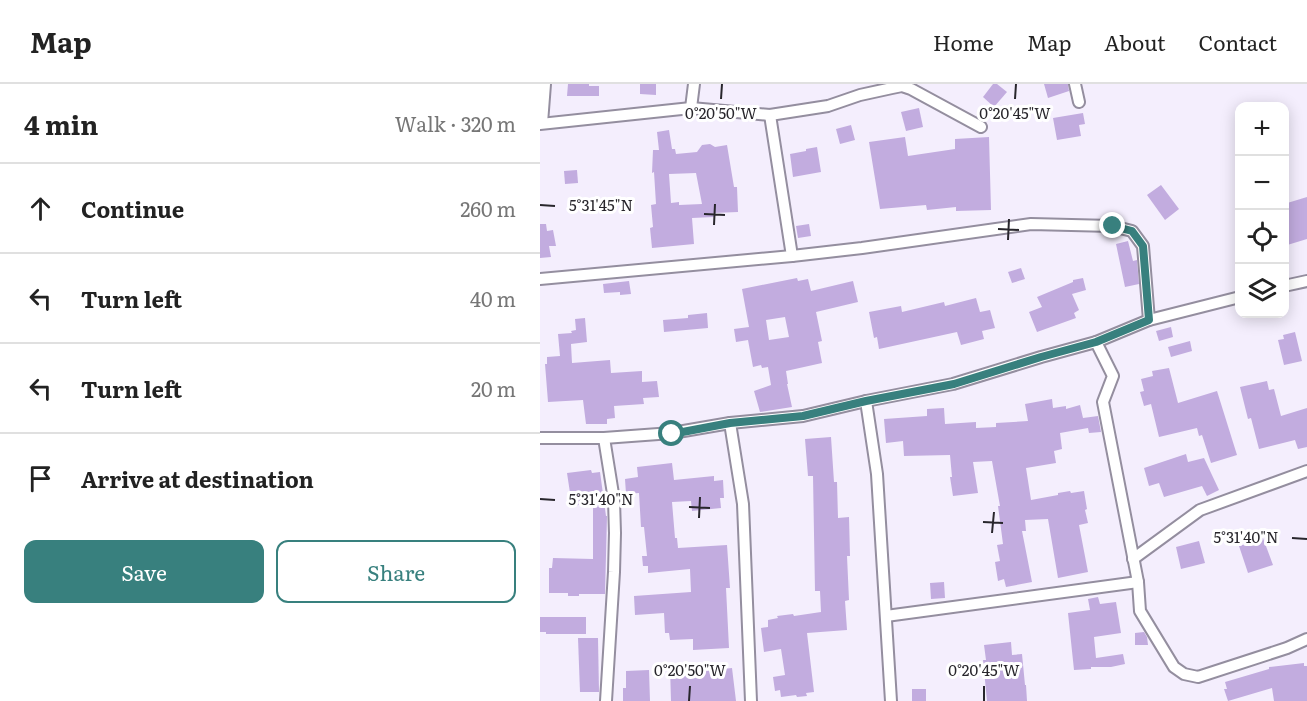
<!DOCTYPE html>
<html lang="en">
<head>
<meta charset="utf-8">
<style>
  :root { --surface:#fff; --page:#f2f2f2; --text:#222; --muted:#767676; --line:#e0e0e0; --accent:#38807e }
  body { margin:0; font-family:Literata,serif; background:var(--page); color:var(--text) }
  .controls { position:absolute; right:18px; top:18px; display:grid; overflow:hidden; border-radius:12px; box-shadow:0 3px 15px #0003 }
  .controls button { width:54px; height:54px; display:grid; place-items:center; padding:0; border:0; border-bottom:2px solid var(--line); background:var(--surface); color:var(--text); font:30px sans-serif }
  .stop { position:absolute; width:18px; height:18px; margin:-14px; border:4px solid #38807e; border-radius:50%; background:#fff }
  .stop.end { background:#38807e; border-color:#fff; box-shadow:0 2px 6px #0008 }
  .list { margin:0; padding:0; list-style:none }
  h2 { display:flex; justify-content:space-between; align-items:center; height:78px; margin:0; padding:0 24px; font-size:26px }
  h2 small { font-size:20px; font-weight:400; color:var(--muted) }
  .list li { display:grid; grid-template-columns:39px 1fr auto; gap:18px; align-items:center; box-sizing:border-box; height:90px; padding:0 24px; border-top:2px solid var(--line) }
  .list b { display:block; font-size:22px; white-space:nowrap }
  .list em { font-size:20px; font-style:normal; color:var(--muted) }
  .actions { display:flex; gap:12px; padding:18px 24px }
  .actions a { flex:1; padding:14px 0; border:2px solid var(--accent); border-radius:12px; text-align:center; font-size:21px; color:var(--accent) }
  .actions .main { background:var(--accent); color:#fff }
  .icon { flex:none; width:33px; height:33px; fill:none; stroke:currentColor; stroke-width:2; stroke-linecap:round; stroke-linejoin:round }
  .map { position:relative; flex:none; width:767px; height:617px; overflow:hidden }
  header { display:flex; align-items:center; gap:36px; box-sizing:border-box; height:84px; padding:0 30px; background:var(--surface); border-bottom:2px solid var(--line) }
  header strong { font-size:28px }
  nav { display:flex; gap:33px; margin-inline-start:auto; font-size:21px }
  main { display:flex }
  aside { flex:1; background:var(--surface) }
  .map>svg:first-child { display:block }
  .building { fill:#c2acdf; fill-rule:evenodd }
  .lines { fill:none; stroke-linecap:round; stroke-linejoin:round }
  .street-casing { stroke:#948e9f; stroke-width:14 }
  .street { stroke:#fff; stroke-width:10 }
  .route { stroke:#38807e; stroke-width:8 }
  .ticks { fill:none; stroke:#28262c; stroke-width:2 }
  .ticks-label { font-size:15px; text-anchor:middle; fill:#28262c; stroke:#fff; stroke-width:6; stroke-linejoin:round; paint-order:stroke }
</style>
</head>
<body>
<header>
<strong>Map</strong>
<nav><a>Home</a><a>Map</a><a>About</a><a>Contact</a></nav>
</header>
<main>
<aside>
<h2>4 min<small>Walk · 320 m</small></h2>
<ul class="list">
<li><svg class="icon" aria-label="ahead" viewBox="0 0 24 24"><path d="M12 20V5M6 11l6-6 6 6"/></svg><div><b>Continue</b></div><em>260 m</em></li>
<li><svg class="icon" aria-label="left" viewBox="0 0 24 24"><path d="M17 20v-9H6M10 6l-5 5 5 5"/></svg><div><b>Turn left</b></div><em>40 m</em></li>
<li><svg class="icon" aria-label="left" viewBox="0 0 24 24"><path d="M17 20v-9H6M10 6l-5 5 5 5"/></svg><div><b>Turn left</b></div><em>20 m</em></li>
<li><svg class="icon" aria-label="arrive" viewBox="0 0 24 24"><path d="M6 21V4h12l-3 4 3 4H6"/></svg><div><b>Arrive at destination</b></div></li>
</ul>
<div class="actions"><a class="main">Save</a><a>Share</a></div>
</aside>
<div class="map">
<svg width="767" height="617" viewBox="0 0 767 617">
  <rect width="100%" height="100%" fill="#f4eefd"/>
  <!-- building -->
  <g class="building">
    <path d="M28,0H49V2H59V12H27Z"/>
    <path d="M100,0H116V11L100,10Z"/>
    <path d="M453,0H457L467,8L454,23L443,13Z"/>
    <path d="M504,0H528L529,7L508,14Z"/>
    <path d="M379,24L383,43L366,47L361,28Z"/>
    <path d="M543,29L545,40L539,41L541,52L517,56L513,34Z"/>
    <path d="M311,41L315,56L300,60L296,45Z"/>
    <path d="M129,46L132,65H135L136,70L157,68L162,61L170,60L175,63L187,61L194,103H197L198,128L173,129L174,133L152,134L154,160L112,164L110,144L113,143L111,121L116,120L114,88L112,89L113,66H119L117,48ZM156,89L162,120L139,121V118L131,119L129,90Z"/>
    <path d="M365,53L368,72L415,65V55L449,53L451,126L416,127V123L387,126L386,121L340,125L329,58Z"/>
    <path d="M277,63L281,88L253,93L250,70L266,67V65Z"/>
    <path d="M37,86L38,99L25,100L24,87Z"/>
    <path d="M621,101L639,125L625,136L607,111Z"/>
    <path d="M767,113V155L744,162V120Z"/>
    <path d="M0,140H6L7,147L13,146L16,162H9L11,173L0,174Z"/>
    <path d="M269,140L271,152L258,154L256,142Z"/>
    <path d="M588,157L593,177L597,176L599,200L585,203L576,160Z"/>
    <path d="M481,184L485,195L472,199L468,188Z"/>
    <path d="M257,194L258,197L268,195L271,207L313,197L318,218L276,228L282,257L278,258L282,279L246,287L248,300H247L252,323L220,328L214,307L231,301L228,283L222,284L221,281L213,283L208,256L196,258L194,245L209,243L202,205ZM245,233L249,253L229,256L226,236Z"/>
    <path d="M543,194L546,206L532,210L539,226L534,229L536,234L497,248L489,228L502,223L497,213L533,198V196Z"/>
    <path d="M89,197L91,210L80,211V208L64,209L63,200Z"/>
    <path d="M436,214L440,228L450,226L455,244L442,247L444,255L421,261L417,248L339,265L337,253L334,254L329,228L361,222L362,228L404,218L405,222Z"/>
    <path d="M167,229L168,244L124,248L123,236L148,234V231Z"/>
    <path d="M45,234L47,258L31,260L32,279L70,276L71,289L102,287V298L117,297L119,313L103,314L104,320L74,322L75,334L67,335V340H46L43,316L8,318L5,280H7V273L20,272L18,250L32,249L31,247L36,246L35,235Z"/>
    <path d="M631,243L633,253L619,257L616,247Z"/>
    <path d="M755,248L762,277L744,281L738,256L744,255L743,251Z"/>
    <path d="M650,257L652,267L631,273L628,263Z"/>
    <path d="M629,284L638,319L677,307L697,371L671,379L662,351L659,352L657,344L619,353L611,320L604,322L600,308L604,307L601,295L613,292L612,287Z"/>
    <path d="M727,297L729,306L734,305L741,332L767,324V363L758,365L755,356L719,365L711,334L708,335L700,303Z"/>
    <path d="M512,315L513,324L526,322V325L540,321L543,334L558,332L561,348L549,349L548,344L520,349L522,365L514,367L516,379L486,384L491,416L518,411V409L530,407L531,409L544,407L547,425L545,426L548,439L539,441L548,488L518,494L508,435L485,436L486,447H482L492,498L466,503L464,495L458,497L455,478L460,477L457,461L463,460L458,422H460L452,377L433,378L438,409L413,412L410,393H412L410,371L364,372L363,357L346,359L344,335L387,332V325L404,324L405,340L436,338V344L456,343V339L488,337L485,320Z"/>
    <path d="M291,353L294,398H297L298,434L309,433L310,472H307L309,516L305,517L307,546L267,549L274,608L266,609L267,612L257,613L256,611L241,613L240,606L235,607L233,593L245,591L241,565L224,568L221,544L228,543V536L238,534L237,532L253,530L254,532L281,528L280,507H275L273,392H268L265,355Z"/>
    <path d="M646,370L648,378L664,374L679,406L667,412L662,402L624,413L619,399L609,402L604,384Z"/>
    <path d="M132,379L134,396L174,392V397L183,396L184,414H180L181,424L152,427L151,417L132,418L135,454H137L138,464L187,461L190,504H186L189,564L153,566V555L130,556L129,549H125L124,529L95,531L94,512L151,508L150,485L108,489V482H103L102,472H107L104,443H101L99,409L86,410L85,395L98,393L97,383Z"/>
    <path d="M51,386L52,389L60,388L66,432H67L65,510H39V512H28V509H9V484H12L13,474L53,475V419L32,422L27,389Z"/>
    <path d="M723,454L733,481L708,489L699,462Z"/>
    <path d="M659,457L665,479L641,485L636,463Z"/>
    <path d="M404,498L405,514L391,515L390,499Z"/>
    <path d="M558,513L560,520L576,518L581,549L554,553L556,574L583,570L585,580L571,583H551V585L534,586L528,529L550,526L548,515Z"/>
    <path d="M0,533H46V550H6V548H0Z"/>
    <path d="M604,548L607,553L608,561H595V549Z"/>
    <path d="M38,554H58L59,608H40Z"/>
    <path d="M471,558L472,571L482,570L485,601H486L487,617H447L443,576H446L444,561Z"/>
    <path d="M764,579V582H767V617H734L732,604L688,617L684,605H687L685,598L729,585V583Z"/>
    <path d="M130,583H147V589L192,584L196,617H131Z"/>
    <path d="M109,586L110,617H83V604H86V587Z"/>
    <rect x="372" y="605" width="14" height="12"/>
  </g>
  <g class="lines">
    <!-- street casing -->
    <g class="street-casing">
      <g id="street">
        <path d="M535,0L539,18"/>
        <path d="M151,24L154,0"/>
        <path d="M230,31L252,172"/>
        <path d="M2,39L5,0"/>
        <path d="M0,40L151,24L230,31L288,22L320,11L352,4L362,2L371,5L441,43"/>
        <path d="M0,195L252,172L322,164L491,140L572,142L592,147L603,162L609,236"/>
        <path d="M744,202L767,197"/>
        <path d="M556,258L573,292L563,318L598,498L600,527L634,583L644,590L658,593L747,564L767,555"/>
        <path d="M326,317L337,390L351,617"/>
        <path d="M190,339L203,420L211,617"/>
        <path d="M0,354H64L132,349L190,339L263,332L326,317L413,300L501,273L556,258L609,236L700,213"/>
        <path d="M64,354L74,416L75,449L74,488L66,617"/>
        <path d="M593,475L660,426L767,387"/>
        <path d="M346,532L598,498"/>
      </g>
    </g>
    <!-- street -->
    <use href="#street" class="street"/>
  </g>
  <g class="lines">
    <!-- route -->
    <path class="route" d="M132,350L190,339L263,332L326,317L414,300L501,273L556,258L609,236L603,162L592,147L573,142"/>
  </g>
  <!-- ticks -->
  <path class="ticks" d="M181,15L182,0M475,15L476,0M0,121L15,122M164,130L185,131M174,141L175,120M458,145L479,146M468,156L469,135M0,415L15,416M149,423L170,424M159,434L160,413M443,438L463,439M452,449L454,428M752,454L767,455M149,617L150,602M444,617V602"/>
  <g class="ticks-label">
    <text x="181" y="35">0°20'50"W</text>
    <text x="475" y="35">0°20'45"W</text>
    <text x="61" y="127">5°31'45"N</text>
    <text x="61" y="421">5°31'40"N</text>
    <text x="706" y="459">5°31'40"N</text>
    <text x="150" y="592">0°20'50"W</text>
    <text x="444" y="592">0°20'45"W</text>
  </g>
</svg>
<div class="controls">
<button>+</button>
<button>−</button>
<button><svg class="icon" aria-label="locate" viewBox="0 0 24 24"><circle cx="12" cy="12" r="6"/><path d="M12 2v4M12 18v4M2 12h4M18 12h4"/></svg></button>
<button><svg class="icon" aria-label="layers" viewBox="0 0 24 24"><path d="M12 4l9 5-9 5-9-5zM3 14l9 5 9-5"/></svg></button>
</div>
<div class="stop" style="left:132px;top:350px"></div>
<div class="stop end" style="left:573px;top:142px"></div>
</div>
</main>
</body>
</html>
